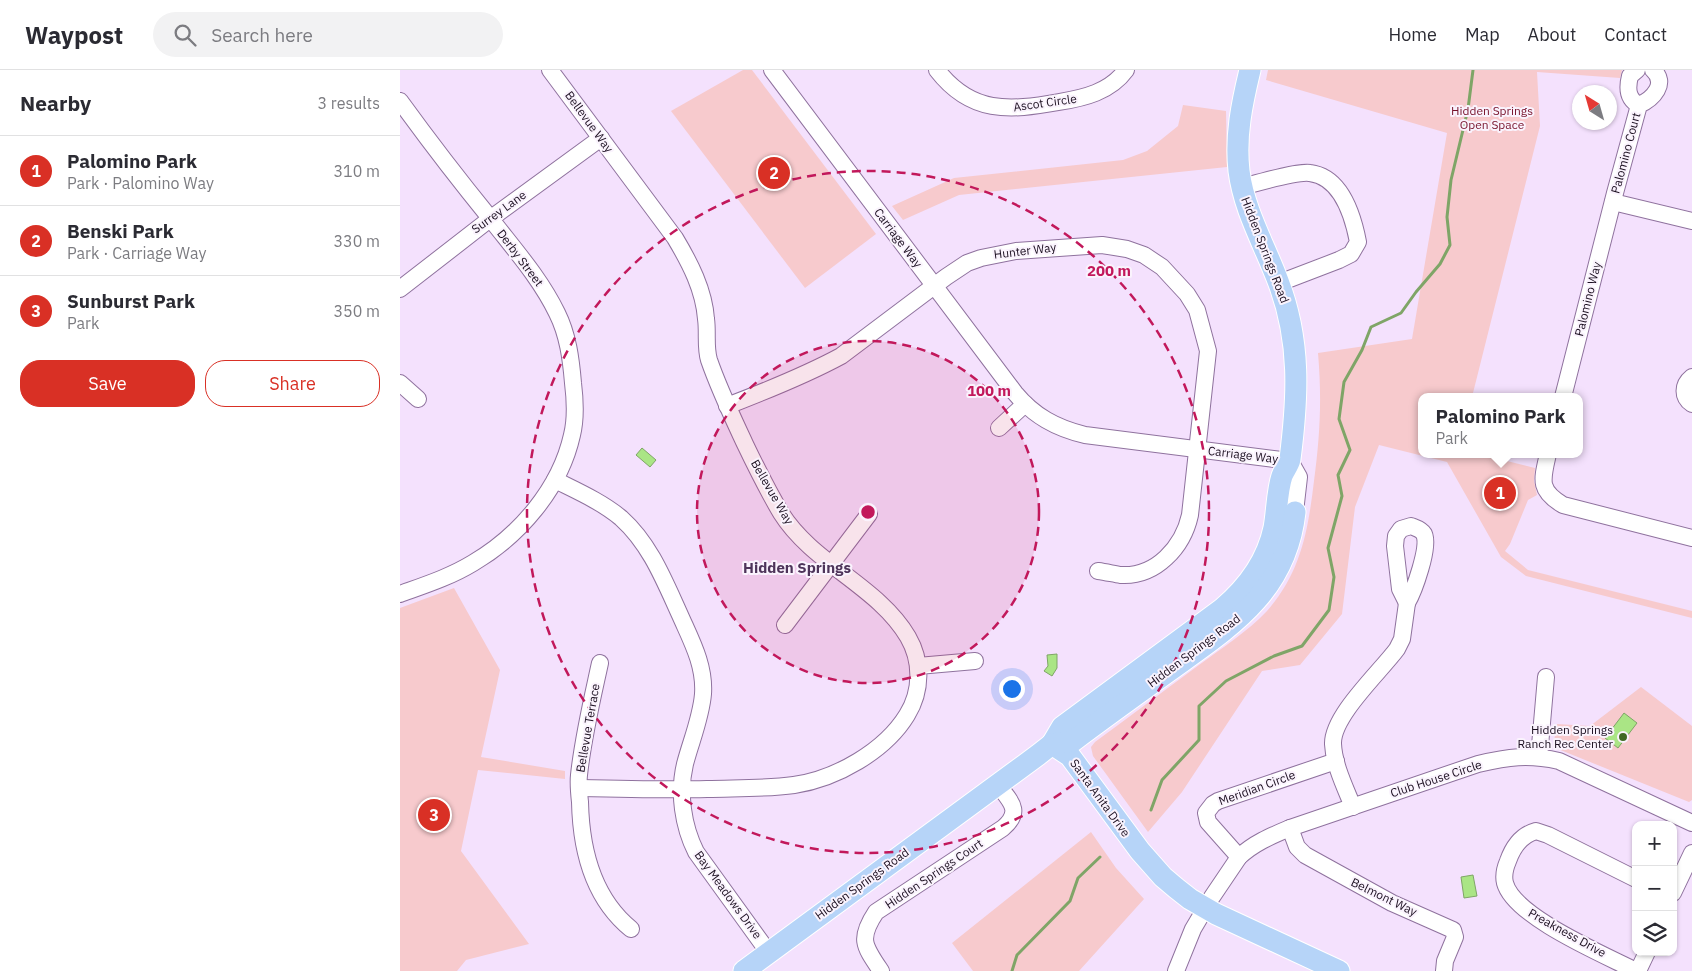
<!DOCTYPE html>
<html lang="en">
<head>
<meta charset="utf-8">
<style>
  :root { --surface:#fff; --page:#f2f2f3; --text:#2b2b33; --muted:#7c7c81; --line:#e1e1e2; --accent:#d93025 }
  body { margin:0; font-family:"IBM Plex Sans",sans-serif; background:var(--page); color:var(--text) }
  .controls { position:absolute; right:15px; bottom:15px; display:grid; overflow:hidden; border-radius:10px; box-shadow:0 1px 4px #0004 }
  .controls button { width:45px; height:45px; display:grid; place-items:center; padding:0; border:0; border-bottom:1px solid var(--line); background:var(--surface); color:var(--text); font:25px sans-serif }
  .compass { position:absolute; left:1172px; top:15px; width:45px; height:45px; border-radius:50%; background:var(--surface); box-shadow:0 1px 4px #0004; rotate:323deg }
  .you { position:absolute; left:611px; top:618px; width:18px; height:18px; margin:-12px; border:4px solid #fff; border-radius:50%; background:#1a73e8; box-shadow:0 0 0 8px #1a73e833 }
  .badge { display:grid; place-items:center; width:32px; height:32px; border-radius:50%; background:var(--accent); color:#fff; font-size:16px; font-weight:700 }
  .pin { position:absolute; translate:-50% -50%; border:2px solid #fff; box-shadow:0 1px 5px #0006 }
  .popup { position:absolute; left:1018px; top:323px; width:165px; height:65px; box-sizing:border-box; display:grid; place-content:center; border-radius:10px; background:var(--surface); filter:drop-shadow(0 1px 4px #0005); font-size:16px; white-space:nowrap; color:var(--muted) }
  .popup b { font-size:19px; color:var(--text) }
  .popup::after { content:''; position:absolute; left:50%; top:100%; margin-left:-10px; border:10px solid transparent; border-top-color:var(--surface) }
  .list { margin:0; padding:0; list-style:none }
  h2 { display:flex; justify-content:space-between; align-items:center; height:65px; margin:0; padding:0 20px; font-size:21px }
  h2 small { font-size:16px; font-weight:400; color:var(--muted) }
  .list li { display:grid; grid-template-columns:32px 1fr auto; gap:15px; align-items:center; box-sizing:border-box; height:70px; padding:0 20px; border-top:1px solid var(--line) }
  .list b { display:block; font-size:19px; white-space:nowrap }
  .list p { margin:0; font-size:16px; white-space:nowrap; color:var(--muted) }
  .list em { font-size:16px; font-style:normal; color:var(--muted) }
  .actions { display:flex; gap:10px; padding:15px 20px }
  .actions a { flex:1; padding:11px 0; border:1px solid var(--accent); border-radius:20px; text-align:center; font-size:18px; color:var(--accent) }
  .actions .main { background:var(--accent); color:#fff }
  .icon { flex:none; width:28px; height:28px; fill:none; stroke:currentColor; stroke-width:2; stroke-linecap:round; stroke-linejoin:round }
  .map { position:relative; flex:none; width:1292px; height:901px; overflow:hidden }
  header { display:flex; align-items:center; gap:30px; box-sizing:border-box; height:70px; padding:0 25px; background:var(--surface); border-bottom:1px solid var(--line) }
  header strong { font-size:24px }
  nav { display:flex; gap:28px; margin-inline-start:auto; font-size:18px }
  .search { width:350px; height:45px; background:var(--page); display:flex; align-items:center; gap:12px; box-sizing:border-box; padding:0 18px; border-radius:28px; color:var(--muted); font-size:19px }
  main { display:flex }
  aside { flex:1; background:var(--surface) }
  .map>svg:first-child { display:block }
  .green { fill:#f7cacd }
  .water { fill:#aae585; stroke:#7fa567 }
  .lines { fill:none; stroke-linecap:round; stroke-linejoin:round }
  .stream { stroke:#7fa567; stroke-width:3 }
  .minor-casing { stroke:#8f729e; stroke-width:18 }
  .major-casing { stroke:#fff; stroke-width:23 }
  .minor { stroke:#fff; stroke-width:16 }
  .major { stroke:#b6d4f8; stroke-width:21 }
  .ring { fill:none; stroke:#c2185b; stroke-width:2.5; stroke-dasharray:9 6 }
  .poi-dot { fill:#416924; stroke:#faf3fd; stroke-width:2 }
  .labels { text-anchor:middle; stroke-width:4; stroke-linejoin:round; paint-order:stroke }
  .street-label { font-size:12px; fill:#1b0f20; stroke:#faf3fd }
  .park-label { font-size:12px; fill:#77112a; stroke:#faf3fd }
  .poi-label { font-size:12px; fill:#1b0f20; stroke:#faf3fd; text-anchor:end }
  .quarter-label { font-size:15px; font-weight:bold; fill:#4e345a; stroke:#faf3fd }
  .centre { fill:#c2185b; stroke:#faf3fd; stroke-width:2.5 }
  .ring-label { font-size:15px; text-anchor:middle; font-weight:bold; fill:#c2185b; stroke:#faf3fd; stroke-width:4; stroke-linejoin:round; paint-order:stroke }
</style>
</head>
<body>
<header>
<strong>Waypost</strong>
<div class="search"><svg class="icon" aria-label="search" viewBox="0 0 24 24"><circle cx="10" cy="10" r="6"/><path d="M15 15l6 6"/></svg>Search here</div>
<nav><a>Home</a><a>Map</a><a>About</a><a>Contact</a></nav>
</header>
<main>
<aside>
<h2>Nearby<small>3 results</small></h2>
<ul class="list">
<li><span class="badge">1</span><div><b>Palomino Park</b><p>Park · Palomino Way</p></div><em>310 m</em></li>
<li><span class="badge">2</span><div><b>Benski Park</b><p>Park · Carriage Way</p></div><em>330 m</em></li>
<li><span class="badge">3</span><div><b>Sunburst Park</b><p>Park</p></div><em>350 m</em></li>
</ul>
<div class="actions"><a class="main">Save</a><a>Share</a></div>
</aside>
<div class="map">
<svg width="1292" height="901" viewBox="0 0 1292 901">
  <rect width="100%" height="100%" fill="#f4e1fd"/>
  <!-- green -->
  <g class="green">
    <path d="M343,0H352L476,164L405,218L271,41Z"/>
    <path d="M868,0H1222L1220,8L1137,2L1140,56L1072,327H1021V384H1079L1135,398L1134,411L1137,425L1128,430L1110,474L1105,481L1128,500L1292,541V548L1126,506L1101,487L1047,392L979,375L955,437L942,544L900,595L862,601L782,722L748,762L693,686L691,677L695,672C730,646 764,621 799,595C822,578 847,562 867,541C901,502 908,461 914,411C920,366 922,329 918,283L1012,269L1047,63L866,10Z"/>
    <path d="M783,35L826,41L827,97L559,125L503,150L492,136L554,108L723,90L747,81L778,56Z"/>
    <path d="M54,518L100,600L81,687L165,701V709L78,700L61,781L129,874L66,890L57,901H0V538Z"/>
    <path d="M1241,617L1292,656V730L1289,732L1153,677L1157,654L1190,656Z"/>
    <path d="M691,762L716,798L744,829L679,901H573L552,873Z"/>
  </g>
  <!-- water -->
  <g class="water">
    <path d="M242,378L256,390L250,397L236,385Z"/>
    <path d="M657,584V598L652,606L644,601L648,596L647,585Z"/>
    <path d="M1224,643L1237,653L1218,678L1205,668Z"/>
    <path d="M1073,805L1077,826L1064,828L1061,807Z"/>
  </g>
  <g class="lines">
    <!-- stream -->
    <g class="stream">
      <path d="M751,740L762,710L799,670V636L826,611L874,586L902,576L929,540L934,507L928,478L942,426L938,405L950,380L939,349L944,312L962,280L971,257L1001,243L1016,222L1040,194L1050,175L1047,147L1051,110L1068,39L1073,0"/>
      <path d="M612,901L617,885L670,831L678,808L700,787"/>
    </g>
    <!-- minor casing -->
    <g class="minor-casing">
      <g id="minor">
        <path d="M150,0L275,168C290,193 304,220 306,249C308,262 305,277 309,290C319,319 332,346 345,374C356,397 368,421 381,443C413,494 478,516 508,567C522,591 522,621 507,645C485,681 436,709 394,715C365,719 336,718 307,719C265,720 222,719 179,718"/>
        <path d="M372,0L615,323C634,346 656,358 685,365L890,391L899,407L895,442"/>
        <path d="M537,0C571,44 609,41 659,32C684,28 710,22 726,0"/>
        <path d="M1237,0L1230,6C1227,18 1227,29 1239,35"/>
        <path d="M0,31C29,71 59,110 90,148C114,179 140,208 157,243C168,265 171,289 173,313C175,329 176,349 172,365C160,419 119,466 73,493C50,507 25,515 0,524"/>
        <path d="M842,117C857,113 897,101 910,103C941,107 953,146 958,172L951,184L939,190L879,213"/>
        <path d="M1213,132L1292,151"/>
        <path d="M0,219L90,149L201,68"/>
        <path d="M1292,307C1282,315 1282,327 1292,334"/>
        <path d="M0,313L18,329"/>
        <path d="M1163,327L1215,123L1239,35C1253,29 1268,13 1253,0"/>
        <path d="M327,336C366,321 404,306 441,286L546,207L567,193L581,188L616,181L702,175L727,179L744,185L762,197L787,224L797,240L808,281L790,445C783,477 756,507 721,505C714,504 706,502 698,501"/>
        <path d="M599,358L625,334"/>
        <path d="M1148,384C1142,410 1138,420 1163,435L1292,468"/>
        <path d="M155,410C177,421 202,432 221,448C250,474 264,510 280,545C291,570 305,595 303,624C301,648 291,671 285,694C278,723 283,756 296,782L369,883"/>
        <path d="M1011,456C1016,458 1021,459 1024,464C1030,477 1014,521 1007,533L1000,519L995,476L996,466L1001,459Z"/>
        <path d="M385,555L469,444"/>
        <path d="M200,593C192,630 183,667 179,705C178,714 179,723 180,732C181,779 193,828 231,859"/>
        <path d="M518,596L575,591"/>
        <path d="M1139,687L1146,607"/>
        <path d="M953,737C945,717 934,695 933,674C932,646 980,602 997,579L1002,569L1007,533"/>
        <path d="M890,758L897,777L905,785L992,833L1053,860L1055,867L1045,891L1044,901"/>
        <path d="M839,787L808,752L806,743L813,734L818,731L936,691"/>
        <path d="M1236,809L1148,765L1136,761C1121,765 1113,777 1108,791C1105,798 1103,805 1105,813C1114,847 1205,885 1236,901"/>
        <path d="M1273,823L1292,783"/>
        <path d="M481,901C464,876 458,869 476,842L603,758C623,741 610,731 598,715"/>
        <path d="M776,901L793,859L812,827L839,787C854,773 871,766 890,758L1078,694C1108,687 1128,684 1159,691L1292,753"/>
        <path d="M1238,901L1247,882"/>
      </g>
    </g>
    <!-- major casing -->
    <g class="major-casing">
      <g id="major">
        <path d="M652,674L662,657L822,539C847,518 867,491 874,458C877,442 877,421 882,406C884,400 889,395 890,389C898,327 901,271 878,211C864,174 844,140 839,101C835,66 842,33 850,0"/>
        <path d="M652,674L670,686L740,781L763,807L776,818L790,829L816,844L939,901"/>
        <path d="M344,901L638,685L652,674L673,671C705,647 737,624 769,601C830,557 886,523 895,442"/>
      </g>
    </g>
    <!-- minor -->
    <use href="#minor" class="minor"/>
    <!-- major -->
    <use href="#major" class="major"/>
  </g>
  <!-- distance rings -->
  <circle cx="468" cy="442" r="171" fill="#c2185b" fill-opacity=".12"/>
  <g class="ring">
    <circle cx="468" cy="442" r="171"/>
    <circle cx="468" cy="442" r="341"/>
  </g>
  <!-- markers -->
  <circle class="poi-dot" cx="1223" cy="667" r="5"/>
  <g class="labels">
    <!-- street labels -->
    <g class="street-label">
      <text transform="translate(645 33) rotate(-8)" y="4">Ascot Circle</text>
      <text transform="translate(189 52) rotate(54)" y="4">Bellevue Way</text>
      <text transform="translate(1226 83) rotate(-75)" y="4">Palomino Court</text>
      <text transform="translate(99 142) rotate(-36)" y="4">Surrey Lane</text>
      <text transform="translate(498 168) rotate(53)" y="4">Carriage Way</text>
      <text transform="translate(865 180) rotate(69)" y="4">Hidden Springs Road</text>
      <text transform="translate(625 181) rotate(-7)" y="4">Hunter Way</text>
      <text transform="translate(120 188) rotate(53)" y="4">Derby Street</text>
      <text transform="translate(1188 229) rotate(-76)" y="4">Palomino Way</text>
      <text transform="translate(843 385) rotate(7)" y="4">Carriage Way</text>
      <text transform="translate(372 422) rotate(60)" y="4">Bellevue Way</text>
      <text transform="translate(794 581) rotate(-37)" y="4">Hidden Springs Road</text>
      <text transform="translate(188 658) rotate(-80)" y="4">Bellevue Terrace</text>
      <text transform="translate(1036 709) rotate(-18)" y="4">Club House Circle</text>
      <text transform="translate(857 718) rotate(-20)" y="4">Meridian Circle</text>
      <text transform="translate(700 728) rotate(54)" y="4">Santa Anita Drive</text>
      <text transform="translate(534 804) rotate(-34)" y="4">Hidden Springs Court</text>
      <text transform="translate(462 814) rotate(-36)" y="4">Hidden Springs Road</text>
      <text transform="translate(328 825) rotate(54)" y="4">Bay Meadows Drive</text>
      <text transform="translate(984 827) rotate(26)" y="4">Belmont Way</text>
      <text transform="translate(1167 863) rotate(29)" y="4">Preakness Drive</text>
    </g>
    <!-- park labels -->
    <g class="park-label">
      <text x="1092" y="45">Hidden Springs<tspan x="1092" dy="14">Open Space</tspan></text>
    </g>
    <!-- poi labels -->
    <g class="poi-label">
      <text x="1213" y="664">Hidden Springs<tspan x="1213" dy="14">Ranch Rec Center</tspan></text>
    </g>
    <!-- quarter labels -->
    <g class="quarter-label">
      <text x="397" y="503">Hidden Springs</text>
    </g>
  </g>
  <circle cx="468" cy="442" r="8" class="centre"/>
  <g class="ring-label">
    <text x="709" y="206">200 m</text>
    <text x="589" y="326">100 m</text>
  </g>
</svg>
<div class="controls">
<button>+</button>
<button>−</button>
<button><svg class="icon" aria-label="layers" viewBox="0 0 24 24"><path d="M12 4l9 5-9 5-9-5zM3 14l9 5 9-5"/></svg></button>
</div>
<svg class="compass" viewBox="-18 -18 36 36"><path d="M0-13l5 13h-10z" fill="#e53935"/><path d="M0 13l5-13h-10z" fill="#7c7c81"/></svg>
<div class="you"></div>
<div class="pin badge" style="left:1100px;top:423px">1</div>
<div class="popup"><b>Palomino Park</b>Park</div>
<div class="pin badge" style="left:374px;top:103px">2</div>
<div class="pin badge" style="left:34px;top:745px">3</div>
</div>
</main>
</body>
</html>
